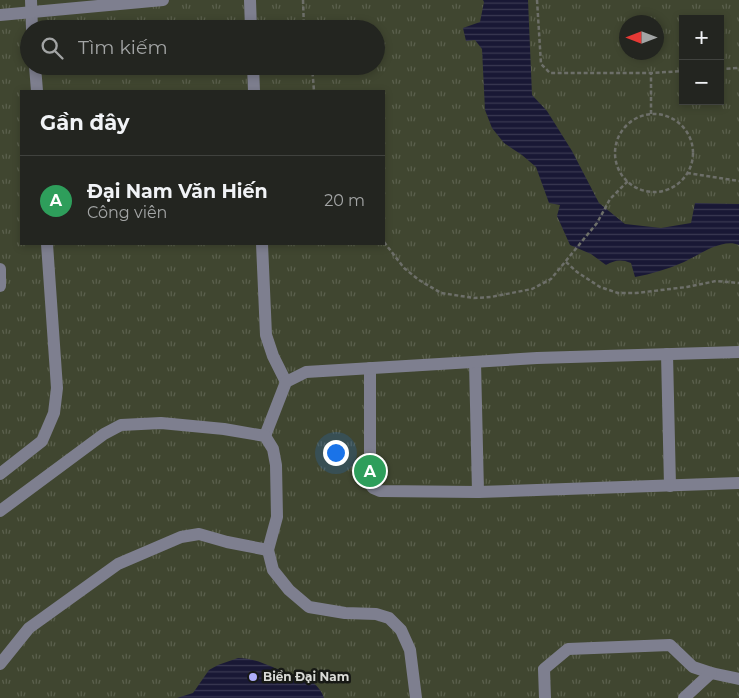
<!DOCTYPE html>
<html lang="vi">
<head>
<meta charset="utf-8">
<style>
  :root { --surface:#232520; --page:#2f312d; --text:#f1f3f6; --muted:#a3a5a5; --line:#40423e; --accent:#aeaefa }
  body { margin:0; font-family:Montserrat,sans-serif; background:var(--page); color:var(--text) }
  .controls { position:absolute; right:15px; top:15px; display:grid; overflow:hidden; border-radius:0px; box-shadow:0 2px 8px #0003 }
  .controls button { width:45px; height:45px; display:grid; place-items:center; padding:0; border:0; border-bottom:1px solid var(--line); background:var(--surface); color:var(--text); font:25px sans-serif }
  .compass { position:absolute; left:619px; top:15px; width:45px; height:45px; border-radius:50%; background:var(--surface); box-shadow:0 2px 8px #0003; rotate:270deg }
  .you { position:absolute; left:335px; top:452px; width:18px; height:18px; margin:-12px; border:4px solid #fff; border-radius:50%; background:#1a73e8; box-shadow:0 0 0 8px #1a73e833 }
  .badge { display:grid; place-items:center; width:32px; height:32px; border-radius:50%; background:var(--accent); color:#fff; font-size:16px; font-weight:700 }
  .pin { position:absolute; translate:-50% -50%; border:2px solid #fff; box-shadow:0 1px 5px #0006 }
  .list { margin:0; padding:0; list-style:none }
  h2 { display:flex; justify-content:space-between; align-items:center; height:65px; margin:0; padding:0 20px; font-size:21px }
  h2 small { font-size:16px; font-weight:400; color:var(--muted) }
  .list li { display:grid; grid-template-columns:32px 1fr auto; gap:15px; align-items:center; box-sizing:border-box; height:90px; padding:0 20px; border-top:1px solid var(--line) }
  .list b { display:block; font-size:19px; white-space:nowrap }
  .list p { margin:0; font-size:16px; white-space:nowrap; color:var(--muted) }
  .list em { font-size:16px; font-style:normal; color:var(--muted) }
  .icon { flex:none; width:28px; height:28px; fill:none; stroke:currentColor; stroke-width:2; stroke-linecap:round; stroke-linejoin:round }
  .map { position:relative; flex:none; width:739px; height:698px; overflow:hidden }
  .search { position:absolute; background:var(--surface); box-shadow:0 2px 8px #0003; left:20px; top:20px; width:365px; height:55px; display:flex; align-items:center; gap:12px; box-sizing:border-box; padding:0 18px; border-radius:28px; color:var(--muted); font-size:19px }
  .panel { position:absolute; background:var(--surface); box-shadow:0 2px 8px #0003; left:20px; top:90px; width:365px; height:155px; border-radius:0px }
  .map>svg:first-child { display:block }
  .park { fill:url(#park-tufts); fill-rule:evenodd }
  .water { fill:url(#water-rules) }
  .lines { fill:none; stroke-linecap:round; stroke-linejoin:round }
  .path { stroke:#6d6f69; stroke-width:2.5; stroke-dasharray:4 2.5; stroke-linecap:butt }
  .minor { stroke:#7e7f8f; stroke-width:12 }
  .poi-dot { fill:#aeaefa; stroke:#171915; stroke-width:2 }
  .labels { text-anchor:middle; stroke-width:5; stroke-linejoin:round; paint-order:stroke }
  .poi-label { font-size:12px; font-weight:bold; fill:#d9dad6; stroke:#171915; text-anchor:start }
</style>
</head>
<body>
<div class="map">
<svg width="739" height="698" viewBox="0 0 739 698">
  <defs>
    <pattern id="park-tufts" width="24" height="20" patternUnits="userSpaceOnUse" patternTransform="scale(1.25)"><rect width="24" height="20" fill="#404630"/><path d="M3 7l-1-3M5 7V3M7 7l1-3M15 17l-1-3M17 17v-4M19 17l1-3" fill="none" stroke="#5b604d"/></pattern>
    <pattern id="water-rules" width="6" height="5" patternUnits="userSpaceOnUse" patternTransform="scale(1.25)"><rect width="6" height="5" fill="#191835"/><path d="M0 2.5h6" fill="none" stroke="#3a3952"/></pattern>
  </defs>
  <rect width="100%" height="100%" fill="#2f312a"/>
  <!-- park -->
  <path class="park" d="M0,0H739V698H0ZM683,19H720V101H683ZM626,22H656V52H626ZM29,29H376V66H29ZM21,91H384V244H21Z"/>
  <!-- water -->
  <g class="water">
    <path d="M483,0H528L532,95L547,111L572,151L599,203L625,224L661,228L691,223L695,203L739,204V245C722,238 699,255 684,262C668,269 651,274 635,277L631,263C621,259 615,260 606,265L591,254L570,245L557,216L560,205L549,203L536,167L522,155L504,143L492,128L485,110L482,49L475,40L466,41L463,28L480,22L484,2Z"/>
    <path d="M238,658C257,658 272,668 291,674C297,676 304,676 309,680C316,684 322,691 324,698H177L193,693L209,670L218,665Z"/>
  </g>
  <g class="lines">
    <!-- path -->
    <g class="path">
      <path d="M303,0L304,29"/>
      <path d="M537,0L541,64L550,73H651"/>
      <path d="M312,66L314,91"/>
      <path d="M720,69L739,68"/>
      <path d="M651,114V73L683,71"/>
      <circle cx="654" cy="153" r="39"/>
      <path d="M687,173L739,181"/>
      <path d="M384,242L404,268L419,280L441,293L474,298L491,297L532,289L551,279L597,223L610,199L628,181"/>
      <path d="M566,262L577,272L600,287L618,293H636L687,287L716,281L739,283"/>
    </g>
    <!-- minor -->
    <g class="minor">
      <path d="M31,0L32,29"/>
      <path d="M250,0L251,29"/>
      <path d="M0,15L163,0"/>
      <path d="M35,66L37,91"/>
      <path d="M253,66L254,91"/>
      <path d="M262,244L266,335L273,356L286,382"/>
      <path d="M0,269V286"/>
      <path d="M667,354L670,486"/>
      <path d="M475,362L478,492"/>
      <path d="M370,368V484L373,488L380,491L478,492L739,483"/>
      <path d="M265,436L286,382L306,372L537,358L739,352"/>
      <path d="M0,474L42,441L54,413L57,388L47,244"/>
      <path d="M0,511L104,434L121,425L161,423L224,429L265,436L273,449L276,465L277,517L268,550L273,570L289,590L309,607L345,613L376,614L389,618L401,630L410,650L416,698"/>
      <path d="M0,664L29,628L118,564L181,537L199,534L227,542L268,550"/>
      <path d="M545,698L544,669L568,649L670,645L693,667L711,673L739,679"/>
      <path d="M684,698L711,673"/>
    </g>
  </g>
  <!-- markers -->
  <circle class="poi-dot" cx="253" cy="677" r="5"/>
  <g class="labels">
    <!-- poi labels -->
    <g class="poi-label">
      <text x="263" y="681">Biển Đại Nam</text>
    </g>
  </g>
</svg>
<div class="controls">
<button>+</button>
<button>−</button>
</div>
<svg class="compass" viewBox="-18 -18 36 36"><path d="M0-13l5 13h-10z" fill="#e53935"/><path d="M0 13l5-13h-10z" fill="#a3a5a5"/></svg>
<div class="you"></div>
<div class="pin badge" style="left:370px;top:471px;background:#2e9e5b">A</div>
<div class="search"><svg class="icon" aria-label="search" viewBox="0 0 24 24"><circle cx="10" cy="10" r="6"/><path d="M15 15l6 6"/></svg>Tìm kiếm</div>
<section class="panel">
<h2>Gần đây<small></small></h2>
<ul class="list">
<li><span class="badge" style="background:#2e9e5b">A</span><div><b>Đại Nam Văn Hiến</b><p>Công viên</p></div><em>20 m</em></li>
</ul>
</section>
</div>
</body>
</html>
